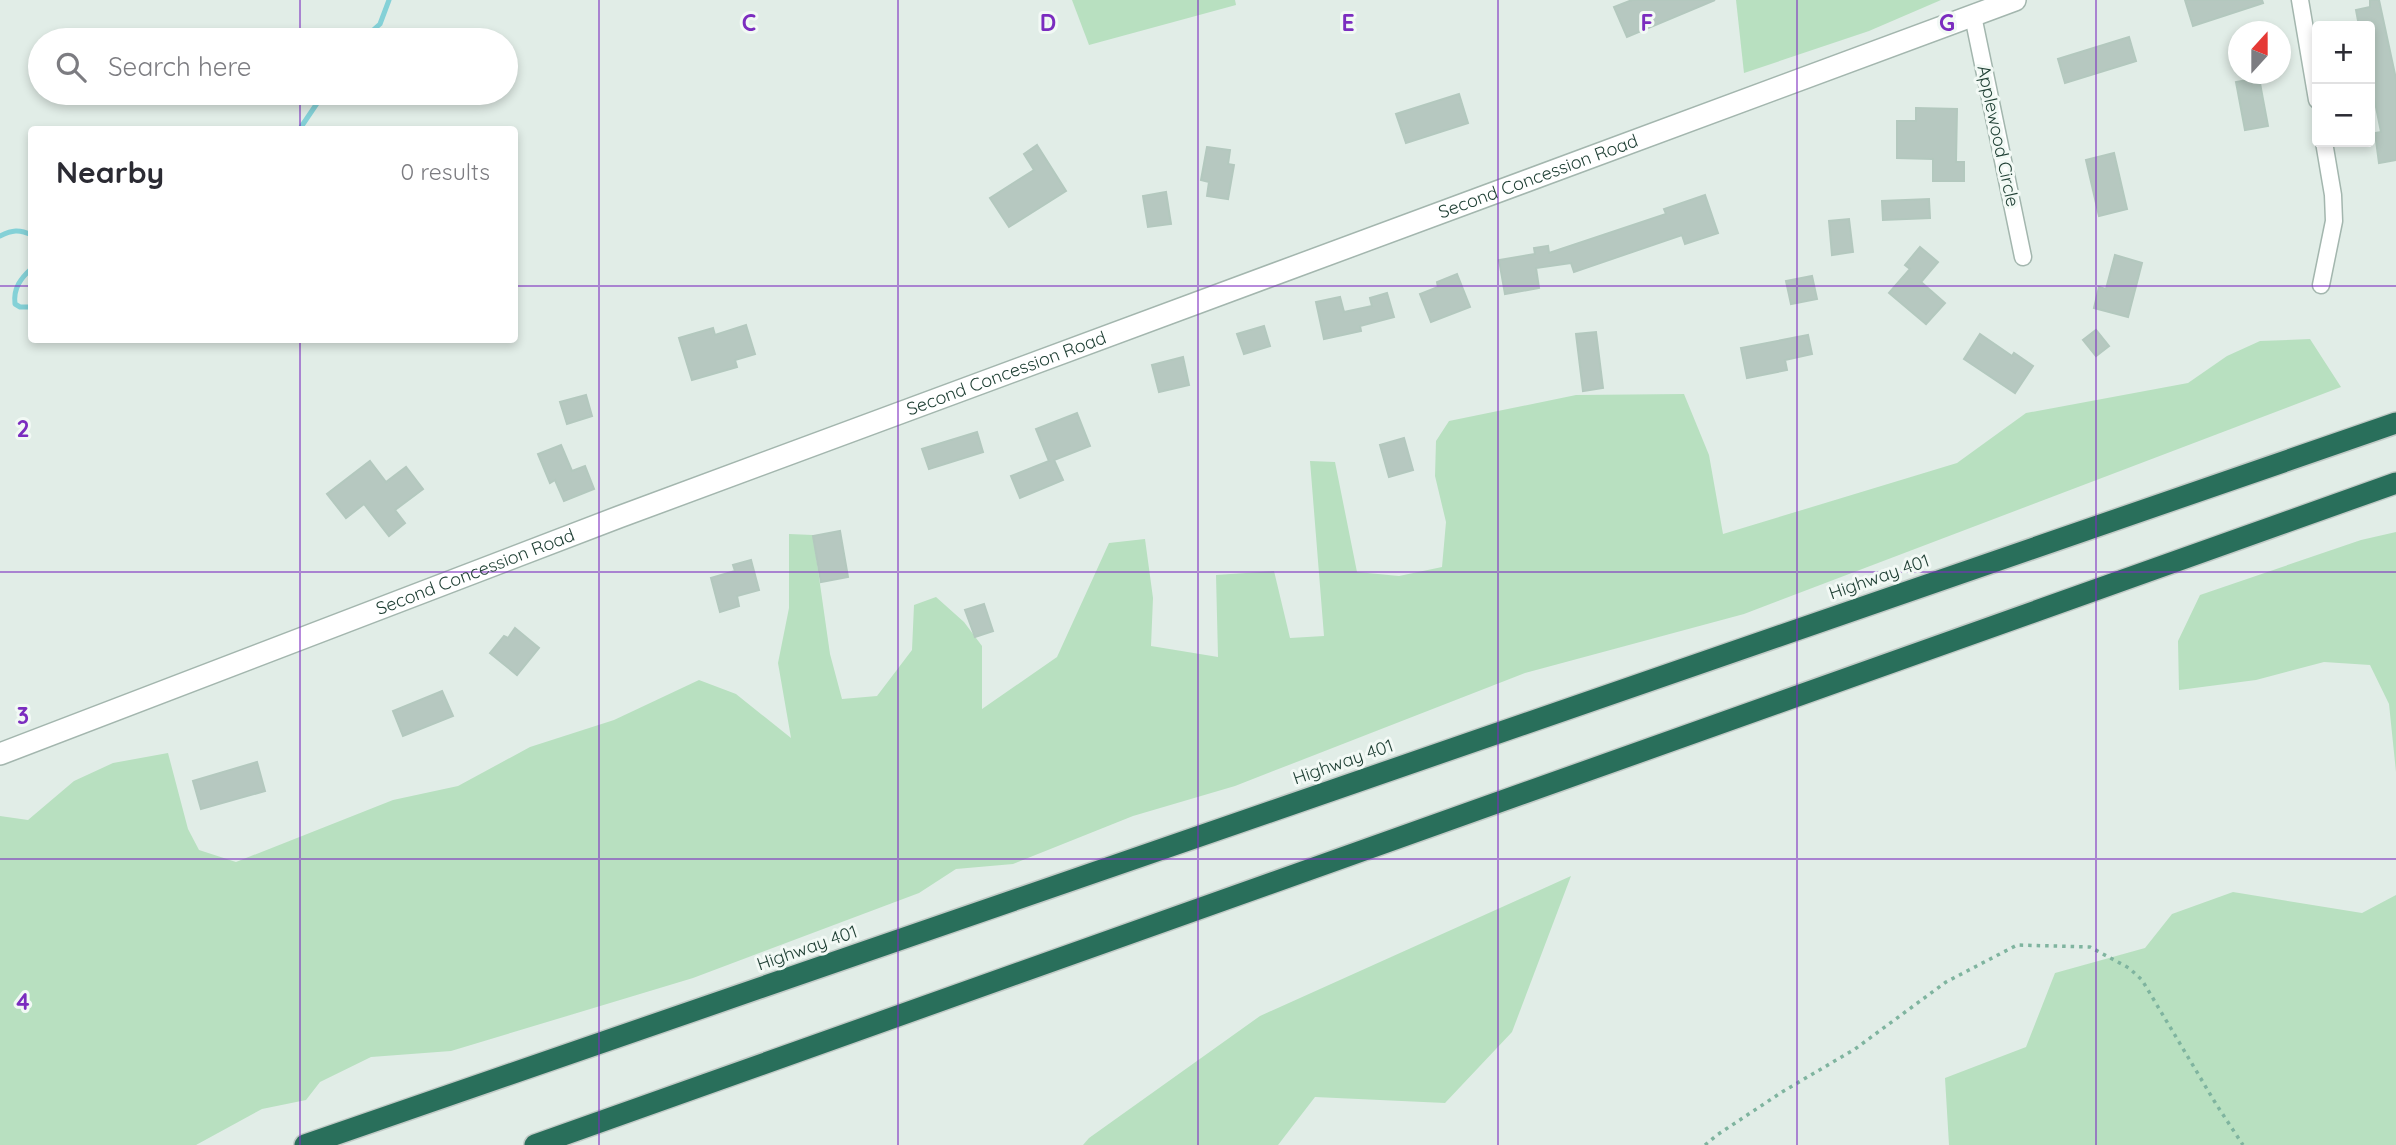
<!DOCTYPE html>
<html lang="en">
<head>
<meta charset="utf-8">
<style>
  :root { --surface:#fff; --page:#f7f7f7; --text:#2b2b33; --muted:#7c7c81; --line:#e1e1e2 }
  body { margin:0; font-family:Quicksand,sans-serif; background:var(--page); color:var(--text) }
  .controls { position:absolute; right:21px; top:21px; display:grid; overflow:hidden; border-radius:7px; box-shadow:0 4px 10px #0003 }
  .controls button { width:63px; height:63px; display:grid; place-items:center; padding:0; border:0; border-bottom:2px solid var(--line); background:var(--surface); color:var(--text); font:35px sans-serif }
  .compass { position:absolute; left:2228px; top:21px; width:63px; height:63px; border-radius:50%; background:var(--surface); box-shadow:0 4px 10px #0003; rotate:21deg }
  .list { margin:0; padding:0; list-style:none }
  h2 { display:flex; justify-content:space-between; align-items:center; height:91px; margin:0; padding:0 28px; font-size:30px }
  h2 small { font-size:23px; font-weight:400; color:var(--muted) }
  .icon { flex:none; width:38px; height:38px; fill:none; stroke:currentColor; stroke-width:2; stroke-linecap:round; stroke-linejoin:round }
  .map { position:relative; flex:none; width:2396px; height:1145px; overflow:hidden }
  .search { position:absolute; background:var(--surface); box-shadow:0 4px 10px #0003; left:28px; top:28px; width:490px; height:77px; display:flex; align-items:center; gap:18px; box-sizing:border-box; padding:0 24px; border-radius:38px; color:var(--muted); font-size:26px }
  .panel { position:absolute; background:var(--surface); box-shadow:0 4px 10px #0003; left:28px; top:126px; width:490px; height:217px; border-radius:7px }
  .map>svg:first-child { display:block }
  .green { fill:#b8e0c0 }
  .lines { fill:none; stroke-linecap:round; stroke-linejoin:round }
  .stream { stroke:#84d1d7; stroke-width:5 }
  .building { fill:#b6c8c0; stroke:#b3c8be; stroke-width:2 }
  .minor-casing { stroke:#a3b6ae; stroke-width:19 }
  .tertiary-casing { stroke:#a3b6ae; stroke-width:24 }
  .motorway-casing { stroke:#c1cac6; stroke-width:24 }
  .path { stroke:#7fb49f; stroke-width:3.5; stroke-dasharray:3.5 5; stroke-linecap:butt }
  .minor { stroke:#fff; stroke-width:16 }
  .tertiary { stroke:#fff; stroke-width:21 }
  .motorway { stroke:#296f5b; stroke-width:21 }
  .grid { fill:none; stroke:#7b2cbf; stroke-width:2; stroke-opacity:0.55 }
  .labels { text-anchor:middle; stroke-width:6; stroke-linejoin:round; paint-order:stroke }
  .street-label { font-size:18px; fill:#204035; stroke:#f2f9f5 }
  .grid-label { font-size:23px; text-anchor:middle; font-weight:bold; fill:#7b2cbf; stroke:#f2f9f5; stroke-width:6; stroke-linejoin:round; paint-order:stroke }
</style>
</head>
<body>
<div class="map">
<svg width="2396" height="1145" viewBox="0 0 2396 1145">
  <rect width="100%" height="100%" fill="#e1ede7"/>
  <!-- green -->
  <g class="green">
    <path d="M1072,0H1235L1236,5L1089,45Z"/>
    <path d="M1736,0H1941L1869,31L1744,73Z"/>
    <path d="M2310,339L2341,387L1744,614L1525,673L1235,786L1133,816L1013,864L956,869L919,893L693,978L451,1051L371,1057L320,1082L306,1100L262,1109L196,1145H0V816L28,820L74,781L113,763L168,753L188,829L199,850L236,862L393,800L458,786L530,747L614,720L699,680L736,694L791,738L778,663L789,608V534L813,535L830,654L842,699L877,696L912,650L914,605L936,597L964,622L982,646V709L1057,657L1109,543L1145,539L1153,598L1151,646L1218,657L1216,575L1274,571L1290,638L1324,636L1310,461L1335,462L1357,572L1399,576L1442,567L1446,522L1435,476L1436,441L1449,421L1576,395L1684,394L1709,455L1723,534L1957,463L2026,413L2188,383L2227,356L2260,341Z"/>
    <path d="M2396,532V772L2389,704L2370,665L2324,662L2256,680L2179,690L2178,641L2200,595L2361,540Z"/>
    <path d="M1571,876L1512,1032L1445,1103L1315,1097L1278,1145H1083L1089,1138L1260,1016Z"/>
    <path d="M2233,892L2362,913L2396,895V1145H1949L1945,1078L2026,1047L2055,973L2145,948L2172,914Z"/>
  </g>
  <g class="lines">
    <!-- stream -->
    <g class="stream">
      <path d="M362,40L380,24L389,0"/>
      <path d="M299,130L324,93"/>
      <path d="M0,236C12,230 19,229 32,235"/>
      <path d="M32,268C21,278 13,288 15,304L20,307H32"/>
    </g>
  </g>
  <!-- building -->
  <g class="building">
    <path d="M1632,0H1715L1627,37L1614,7Z"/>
    <path d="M2185,0H2262L2263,3L2193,26Z"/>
    <path d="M2370,0H2379L2396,79V160L2379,163L2375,133L2381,132L2370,77V26H2359L2356,10L2370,7Z"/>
    <path d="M2129,37L2136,61L2065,83L2058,59Z"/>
    <path d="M2259,78L2268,126L2245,130L2236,82Z"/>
    <path d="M1459,94L1468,123L1406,143L1396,114Z"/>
    <path d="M1916,108L1957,109L1956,162H1964V181H1933V159L1897,158V121H1916Z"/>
    <path d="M1037,145L1066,191L1009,227L990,198L1034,170L1024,154Z"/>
    <path d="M1207,147L1230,150L1228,164L1234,165L1228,199L1207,196L1209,182L1201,180Z"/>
    <path d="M2114,153L2127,209L2099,216L2086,160Z"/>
    <path d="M1166,192L1171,224L1148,227L1143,196Z"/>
    <path d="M1705,195L1718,233L1685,244L1682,235L1574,272L1571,263L1536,268L1539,288L1505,294L1499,260L1535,254L1534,248L1548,246L1549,253L1666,214L1664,209Z"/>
    <path d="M1929,199L1930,218L1883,220L1882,201Z"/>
    <path d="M1849,219L1853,252L1832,255L1829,221Z"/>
    <path d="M1920,247L1938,262L1921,282L1945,303L1926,324L1889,293L1910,269L1905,265Z"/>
    <path d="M2115,255L2142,263L2128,317L2094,308L2099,287L2106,289Z"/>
    <path d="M1457,274L1470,307L1431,322L1420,294L1438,287L1437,282Z"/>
    <path d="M1812,276L1817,299L1791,304L1786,281Z"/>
    <path d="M1387,293L1394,317L1360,326L1361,331L1324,339L1316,302L1340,297L1344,312L1372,306L1370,298Z"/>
    <path d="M746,325L755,354L735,360L737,367L692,380L679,338L713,328L715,335Z"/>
    <path d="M1264,326L1270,346L1244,354L1237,334Z"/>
    <path d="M2096,330L2109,346L2096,356L2083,340Z"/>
    <path d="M1596,332L1603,388L1583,391L1576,334Z"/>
    <path d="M1980,334L2012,356L2014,353L2033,366L2015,393L1964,359Z"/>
    <path d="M1808,335L1812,354L1785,360L1787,370L1747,378L1741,348Z"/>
    <path d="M1183,357L1189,385L1159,392L1152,365Z"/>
    <path d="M586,395L592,416L567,424L560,402Z"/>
    <path d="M1077,413L1090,446L1054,460L1063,480L1020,498L1011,476L1049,461L1036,429Z"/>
    <path d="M977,432L983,452L929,469L922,449Z"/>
    <path d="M1404,438L1413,470L1389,477L1380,445Z"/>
    <path d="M561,445L572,471L585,466L594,489L564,501L555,480L550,483L538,454Z"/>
    <path d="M370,461L386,482L406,467L423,489L395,510L405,523L389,536L364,504L346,518L327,494Z"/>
    <path d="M840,531L848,577L821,582L813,536Z"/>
    <path d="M751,560L759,590L737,596L739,606L720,612L711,578L735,571L733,565Z"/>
    <path d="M984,604L993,631L975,637L965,610Z"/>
    <path d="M515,628L539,648L517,675L490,653L504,636L508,638Z"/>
    <path d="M442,691L453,716L403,736L393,711Z"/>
    <path d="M257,762L265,791L201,809L193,781Z"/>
  </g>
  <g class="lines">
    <!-- minor casing -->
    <g class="minor-casing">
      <g id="minor">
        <path d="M2300,0L2317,100"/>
        <path d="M1973,16L2023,257"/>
        <path d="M2321,285L2334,221L2333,195L2324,142"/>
      </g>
    </g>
    <!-- tertiary casing -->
    <g class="tertiary-casing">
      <g id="tertiary">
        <path id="s1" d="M0,754L619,517L2015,0"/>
      </g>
    </g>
    <!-- motorway casing -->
    <g class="motorway-casing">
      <g id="motorway">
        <path d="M305,1145L2396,423"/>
        <path d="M535,1145L2396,483"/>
      </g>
    </g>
    <!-- path -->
    <path class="path" d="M1705,1145L1717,1135L1782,1092L1855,1049L1946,982L2017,945L2090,947L2129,968L2142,980L2216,1104L2243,1145"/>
    <!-- minor -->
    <use href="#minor" class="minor"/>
    <!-- tertiary -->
    <use href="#tertiary" class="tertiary"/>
    <!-- motorway -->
    <use href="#motorway" class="motorway"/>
  </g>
  <!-- grid -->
  <path class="grid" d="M300,0V40M599,0V1145M898,0V1145M1198,0V1145M1498,0V1145M1797,0V1145M2096,0V1145M300,93V130M0,286H32M514,286H2396M300,340V1145M0,572H2396M0,859H2396"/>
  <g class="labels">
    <!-- street labels -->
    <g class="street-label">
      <text transform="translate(1998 136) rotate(78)" y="6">Applewood Circle</text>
      <text dy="6" stroke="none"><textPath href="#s1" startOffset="1643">Second Concession Road</textPath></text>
      <text dy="6" stroke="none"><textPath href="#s1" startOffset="1076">Second Concession Road</textPath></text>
      <text dy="6" stroke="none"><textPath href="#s1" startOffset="509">Second Concession Road</textPath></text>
      <text transform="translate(1879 577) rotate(-19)" y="6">Highway 401</text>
      <text transform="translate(1343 762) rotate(-19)" y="6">Highway 401</text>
      <text transform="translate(807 948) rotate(-19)" y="6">Highway 401</text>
    </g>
  </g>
  <g class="grid-label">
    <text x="749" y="31">C</text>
    <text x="1048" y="31">D</text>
    <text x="1348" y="31">E</text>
    <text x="1647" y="31">F</text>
    <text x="1947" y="31">G</text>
    <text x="23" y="437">2</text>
    <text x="23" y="724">3</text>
    <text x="23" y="1010">4</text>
  </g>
</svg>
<div class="controls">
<button>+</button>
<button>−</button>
</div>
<svg class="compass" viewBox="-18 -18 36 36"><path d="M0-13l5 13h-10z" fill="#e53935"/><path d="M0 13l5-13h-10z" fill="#7c7c81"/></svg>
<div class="search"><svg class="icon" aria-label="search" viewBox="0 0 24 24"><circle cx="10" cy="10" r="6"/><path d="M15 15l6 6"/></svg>Search here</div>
<section class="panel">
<h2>Nearby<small>0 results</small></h2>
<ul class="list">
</ul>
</section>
</div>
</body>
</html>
